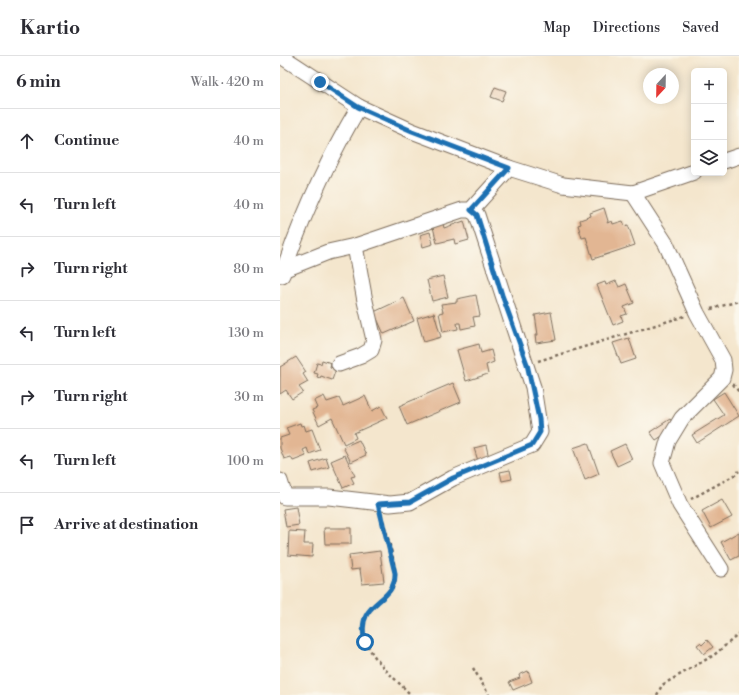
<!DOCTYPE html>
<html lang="en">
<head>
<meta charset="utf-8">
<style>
  :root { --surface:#fff; --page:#f7f7f7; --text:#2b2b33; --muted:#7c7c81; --line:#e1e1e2 }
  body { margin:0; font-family:"Libre Bodoni",serif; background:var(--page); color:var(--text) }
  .controls { position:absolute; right:12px; top:12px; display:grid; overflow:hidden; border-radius:6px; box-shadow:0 2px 10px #0003 }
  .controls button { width:36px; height:36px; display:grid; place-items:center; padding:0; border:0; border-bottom:1px solid var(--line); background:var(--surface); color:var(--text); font:20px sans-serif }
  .compass { position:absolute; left:363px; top:12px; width:36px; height:36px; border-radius:50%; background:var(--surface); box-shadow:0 2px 10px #0003; rotate:202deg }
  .stop { position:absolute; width:12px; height:12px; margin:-9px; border:3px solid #1f6fb2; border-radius:50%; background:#fff }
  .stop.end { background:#1f6fb2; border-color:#fff; box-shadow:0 1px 4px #0008 }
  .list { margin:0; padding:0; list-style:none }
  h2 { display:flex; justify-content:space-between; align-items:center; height:52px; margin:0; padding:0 16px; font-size:17px }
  h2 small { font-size:13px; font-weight:400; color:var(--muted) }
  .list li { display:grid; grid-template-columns:26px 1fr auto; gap:12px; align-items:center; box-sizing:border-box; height:64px; padding:0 16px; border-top:1px solid var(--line) }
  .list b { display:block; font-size:15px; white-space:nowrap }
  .list em { font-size:13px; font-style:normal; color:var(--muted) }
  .icon { flex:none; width:22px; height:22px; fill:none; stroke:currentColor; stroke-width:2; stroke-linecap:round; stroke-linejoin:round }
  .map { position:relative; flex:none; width:459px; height:639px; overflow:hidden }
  header { display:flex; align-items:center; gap:24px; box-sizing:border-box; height:56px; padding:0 20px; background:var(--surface); border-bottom:1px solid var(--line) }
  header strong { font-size:19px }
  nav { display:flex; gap:22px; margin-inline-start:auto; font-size:14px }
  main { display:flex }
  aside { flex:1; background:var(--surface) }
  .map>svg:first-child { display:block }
  .building { fill:#e2b693 }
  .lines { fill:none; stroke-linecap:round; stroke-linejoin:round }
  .minor-casing { stroke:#7c6c5b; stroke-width:17 }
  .path { stroke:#7c6c5b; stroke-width:2.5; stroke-dasharray:3 3; stroke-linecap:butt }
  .minor { stroke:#fff; stroke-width:15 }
  .route { stroke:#1f6fb2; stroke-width:5 }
</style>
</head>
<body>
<header>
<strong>Kartio</strong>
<nav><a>Map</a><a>Directions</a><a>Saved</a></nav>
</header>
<main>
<aside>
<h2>6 min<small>Walk · 420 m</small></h2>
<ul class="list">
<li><svg class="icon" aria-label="ahead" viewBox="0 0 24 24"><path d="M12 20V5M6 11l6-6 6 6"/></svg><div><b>Continue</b></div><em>40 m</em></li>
<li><svg class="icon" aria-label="left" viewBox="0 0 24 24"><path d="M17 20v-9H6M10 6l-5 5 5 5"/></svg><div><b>Turn left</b></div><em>40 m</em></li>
<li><svg class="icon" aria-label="right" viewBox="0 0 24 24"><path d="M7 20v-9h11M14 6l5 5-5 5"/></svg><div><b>Turn right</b></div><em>80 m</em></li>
<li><svg class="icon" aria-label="left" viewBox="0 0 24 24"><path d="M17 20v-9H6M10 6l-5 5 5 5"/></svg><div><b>Turn left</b></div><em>130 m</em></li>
<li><svg class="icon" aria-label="right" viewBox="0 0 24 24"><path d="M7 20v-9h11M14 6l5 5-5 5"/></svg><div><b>Turn right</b></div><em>30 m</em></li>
<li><svg class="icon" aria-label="left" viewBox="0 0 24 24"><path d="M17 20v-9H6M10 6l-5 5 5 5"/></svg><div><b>Turn left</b></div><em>100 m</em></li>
<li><svg class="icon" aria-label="arrive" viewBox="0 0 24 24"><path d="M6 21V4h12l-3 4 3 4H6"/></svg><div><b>Arrive at destination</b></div></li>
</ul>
</aside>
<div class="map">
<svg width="459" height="639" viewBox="0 0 459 639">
  <rect width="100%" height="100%" fill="#fbf7ec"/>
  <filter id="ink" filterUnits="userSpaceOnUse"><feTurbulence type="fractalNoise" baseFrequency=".025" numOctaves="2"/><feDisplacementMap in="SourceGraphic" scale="8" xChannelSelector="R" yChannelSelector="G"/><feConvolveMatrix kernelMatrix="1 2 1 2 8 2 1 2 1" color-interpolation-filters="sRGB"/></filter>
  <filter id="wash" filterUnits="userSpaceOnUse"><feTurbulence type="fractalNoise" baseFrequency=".012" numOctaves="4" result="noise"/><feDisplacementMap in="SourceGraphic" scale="16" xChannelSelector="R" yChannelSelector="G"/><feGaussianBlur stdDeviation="0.9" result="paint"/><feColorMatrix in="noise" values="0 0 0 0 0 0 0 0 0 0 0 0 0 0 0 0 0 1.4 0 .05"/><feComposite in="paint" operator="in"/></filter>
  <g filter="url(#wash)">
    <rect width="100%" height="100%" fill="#f4e6cd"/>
    <g id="blocks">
      <!-- building -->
      <g class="building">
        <path d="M215,31L226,35L222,45L211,41Z"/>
        <path d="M324,152L328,165L327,167L332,165L333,168L343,165L345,170L348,169L355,189L313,203L306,181L302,182L298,169L301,168L300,164L311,160L310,157Z"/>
        <path d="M184,165L189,184L175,188L174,183L157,187L153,171L163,168L164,172Z"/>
        <path d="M150,176L153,188L143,191L140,179Z"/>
        <path d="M163,220L168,241L152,245L147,224Z"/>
        <path d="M336,225L339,231L346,228L354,247L344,251L347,258L341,260L343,265L333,269L317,229L325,226L326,229Z"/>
        <path d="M196,239L200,260L193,261L195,270L181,273L180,267H177L178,273L163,276L159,257L163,256L161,248L177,246V243Z"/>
        <path d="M124,242L134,265L104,278L94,256Z"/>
        <path d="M271,256L276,284L256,287L255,279H258L255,259Z"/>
        <path d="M154,257L161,281L144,286L137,262Z"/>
        <path d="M349,282L356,303L341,308L333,287Z"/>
        <path d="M199,288L201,297L211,294L214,306L206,309L208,318L186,325L177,294Z"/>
        <path d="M16,301L26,316L23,318L28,326L19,331L23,336L12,343L6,334L0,338V311Z"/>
        <path d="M42,304L51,307L50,311L56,313L52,324L41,320L40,322L37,321L38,318L34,317L37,307L41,308Z"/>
        <path d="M173,327L181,346L127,369L119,350Z"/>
        <path d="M444,336L459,360L417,387L412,379L444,359L433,343Z"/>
        <path d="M44,340L47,346L59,342L63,350L85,340L92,355L101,350L107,362L74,377L76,382L64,388L52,362L39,369L32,354L37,352L34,345Z"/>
        <path d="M390,363L396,371L376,384L370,376Z"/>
        <path d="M20,367L21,370L24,369L26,375L32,373L40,394L29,398L27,392L23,394L26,400L13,405L11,401L4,403L0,392V382L9,379L6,372Z"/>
        <path d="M79,384L86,399L71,406L63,391Z"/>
        <path d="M308,387L319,418L305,424L293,392Z"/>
        <path d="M345,388L352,403L337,410L330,395Z"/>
        <path d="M206,389L209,402L198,405L194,392Z"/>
        <path d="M65,399L75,420L71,421L74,427L63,432L51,405Z"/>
        <path d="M46,402L49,411L33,416L30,407Z"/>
        <path d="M230,414L232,423L222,425L220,416Z"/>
        <path d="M442,444L452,461L431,472L422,455Z"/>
        <path d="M16,451L19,469L6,471L3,453Z"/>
        <path d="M44,472H71V488H45Z"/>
        <path d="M9,475L25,476L24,488H33L32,501L8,499Z"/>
        <path d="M459,476V500L451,504L441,486Z"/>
        <path d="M100,495L104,526L82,528L80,513L71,514L69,499Z"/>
        <path d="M427,584L433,591L424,598L417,589L420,587L422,589Z"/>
        <path d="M248,615L252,626L233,634L229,626L240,622L239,619Z"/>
      </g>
    </g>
  </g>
  <g filter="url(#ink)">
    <use href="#blocks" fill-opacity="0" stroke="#7c6c5b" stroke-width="1"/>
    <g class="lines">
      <!-- minor casing -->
      <g class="minor-casing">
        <g id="minor">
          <path d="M1,0L79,51L132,75L229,112"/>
          <path d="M444,105L459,100"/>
          <path d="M353,137L386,188L417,257L443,304L444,314L442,322L402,362L388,385L382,407L400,449L441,513"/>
          <path d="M0,215L48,196L75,190L182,154H191L229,112L283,129L353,137L414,116"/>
          <path d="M2,219C22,161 47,104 79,51"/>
          <path d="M59,308L81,300L91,294L94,284L85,245L75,190"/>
          <path d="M0,425L5,441H49L110,448L130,446L173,422L252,389L260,376L253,331L197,159L191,154"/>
        </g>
      </g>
      <!-- path -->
      <g class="path">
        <path d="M431,253L459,245"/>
        <path d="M258,305L405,260"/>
        <path d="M453,328L459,336"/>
        <path d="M411,443L455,419L459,415"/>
        <path d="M101,459C106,475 117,510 115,525C114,534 102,542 96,548C61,580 108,615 131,639"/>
        <path d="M193,612L209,639"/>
        <path d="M377,639L382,629L434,599L459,578"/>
      </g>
      <!-- minor -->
      <use href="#minor" class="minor"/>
    </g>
  </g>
  <g class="lines" filter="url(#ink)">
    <!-- route -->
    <path class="route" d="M40,26L78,51L132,75L229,112L191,154L197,159L222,239L247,308L259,363L260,376L252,389L173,422L130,446L98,448L115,517C116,549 74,543 85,586"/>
  </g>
</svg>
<div class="controls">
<button>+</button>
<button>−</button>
<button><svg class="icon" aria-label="layers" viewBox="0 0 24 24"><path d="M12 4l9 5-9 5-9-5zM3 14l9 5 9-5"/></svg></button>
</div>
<svg class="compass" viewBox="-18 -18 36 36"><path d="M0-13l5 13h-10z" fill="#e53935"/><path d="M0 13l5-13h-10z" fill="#7c7c81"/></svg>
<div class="stop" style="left:85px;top:586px"></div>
<div class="stop end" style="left:40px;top:26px"></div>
</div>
</main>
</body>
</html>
